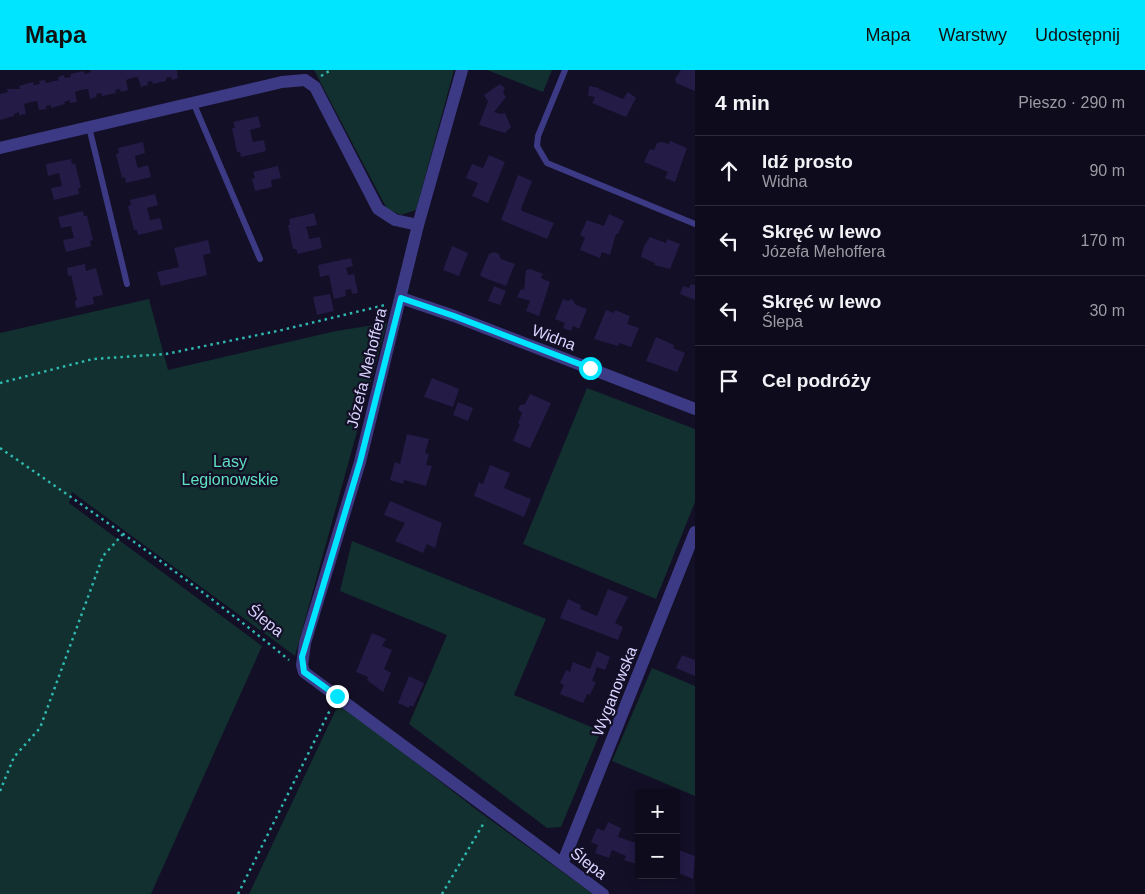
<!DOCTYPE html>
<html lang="pl">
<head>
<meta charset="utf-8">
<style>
  :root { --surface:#0e0b1c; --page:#171425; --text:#f1f3f6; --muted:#9b9ba3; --line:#2e2b3b; --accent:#00e5ff }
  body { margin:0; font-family:Arial,sans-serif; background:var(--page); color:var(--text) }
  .controls { position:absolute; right:15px; bottom:15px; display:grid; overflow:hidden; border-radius:5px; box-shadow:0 2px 12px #0003 }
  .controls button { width:45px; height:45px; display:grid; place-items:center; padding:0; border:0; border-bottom:1px solid var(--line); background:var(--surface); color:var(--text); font:25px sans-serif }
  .stop { position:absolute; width:15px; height:15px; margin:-11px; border:4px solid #00e5ff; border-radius:50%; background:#fff }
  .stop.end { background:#00e5ff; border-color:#fff; box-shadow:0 1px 5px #0008 }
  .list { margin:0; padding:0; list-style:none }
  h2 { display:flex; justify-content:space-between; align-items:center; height:65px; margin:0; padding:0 20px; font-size:21px }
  h2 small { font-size:16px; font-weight:400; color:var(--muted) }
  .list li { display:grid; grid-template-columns:32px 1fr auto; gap:15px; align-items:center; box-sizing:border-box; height:70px; padding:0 20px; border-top:1px solid var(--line) }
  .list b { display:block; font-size:19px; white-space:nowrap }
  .list p { margin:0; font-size:16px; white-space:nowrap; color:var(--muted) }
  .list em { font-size:16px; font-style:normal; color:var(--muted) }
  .icon { flex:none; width:28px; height:28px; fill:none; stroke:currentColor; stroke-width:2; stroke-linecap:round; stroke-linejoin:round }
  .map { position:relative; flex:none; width:695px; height:824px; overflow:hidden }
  header { display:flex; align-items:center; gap:30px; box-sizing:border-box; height:70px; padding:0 25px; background:var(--accent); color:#111 }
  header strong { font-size:24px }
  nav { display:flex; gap:28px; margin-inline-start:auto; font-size:18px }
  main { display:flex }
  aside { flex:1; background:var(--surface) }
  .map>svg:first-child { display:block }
  .green { fill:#12302f }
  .building { fill:#241b47 }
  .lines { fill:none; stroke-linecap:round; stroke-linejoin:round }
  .path { stroke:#2fb8b0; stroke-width:2.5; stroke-dasharray:2.5 4; stroke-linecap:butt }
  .service { stroke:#3d3a85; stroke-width:6 }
  .minor { stroke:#3d3a85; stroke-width:12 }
  .route { stroke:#00e5ff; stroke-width:6 }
  .labels { text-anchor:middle; stroke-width:4.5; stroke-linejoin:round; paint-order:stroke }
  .street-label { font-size:16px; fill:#d9d4ff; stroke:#130f26 }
  .park-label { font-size:16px; fill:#5fe0c0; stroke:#130f26 }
</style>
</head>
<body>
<header>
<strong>Mapa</strong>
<nav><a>Mapa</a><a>Warstwy</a><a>Udostępnij</a></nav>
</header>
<main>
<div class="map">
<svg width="695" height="824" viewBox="0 0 695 824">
  <rect width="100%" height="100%" fill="#130f26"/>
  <!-- green -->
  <g class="green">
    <path d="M314,0H454L416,140L401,145L387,139Z"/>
    <path d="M487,0H552L543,22Z"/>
    <path d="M149,229L168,300L336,261L387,253L295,586L72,422L69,433L262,576L151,824H0V263Z"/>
    <path d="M587,318L695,359V432L656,529L523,474Z"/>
    <path d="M352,471L546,549L514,625L601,661L561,757L547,758L409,654L447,565L340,521Z"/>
    <path d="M652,598L695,616V726L612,691Z"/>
    <path d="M339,633L477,740L593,824H249Z"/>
  </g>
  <!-- building -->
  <g class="building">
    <path d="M90,0H177L178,8L172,10L171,7L166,8V11L153,14L152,11L147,12L148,15L141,17L138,7L132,8L126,10L128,20L121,22L120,19L115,20L116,23L102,26L101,23L96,24L97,27L90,29L88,19L81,20L75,22L77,32L70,33V30L64,32L65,34L51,38V35L46,36V39L39,40L37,31L31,32L24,34L26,44L19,45V42L14,44V46L0,50V24L8,22L7,19H20L19,16L33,12L34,15L40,14L39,11L45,10L46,13L59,10L58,7L64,5L65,8L71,7L70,4L84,1L85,4L91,2Z"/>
    <path d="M681,0H695V21L676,13L675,9Z"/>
    <path d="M500,14L505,18L503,23L506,27L494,42L500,44L505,43L511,57L505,63L479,55L488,31L484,25Z"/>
    <path d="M589,16L599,18V19L623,29L628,22L636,28L626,47L592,33L595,27L588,26Z"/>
    <path d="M258,46L261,57L250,60L253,72L264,70L266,81L241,87L240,82H237L232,58H235L233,52Z"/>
    <path d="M670,71L687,78L675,112L665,108L668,102L644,92L650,79L654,80L657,73L662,72L669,74Z"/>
    <path d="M143,72L145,83L135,86L136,92L138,98L148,95L151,107L126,113L125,107L122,108L116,84L119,83L118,78Z"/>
    <path d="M489,85L505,92L488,133L472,126L478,113L466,108L472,94L483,98Z"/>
    <path d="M71,89L72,94L75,93L81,118H78L79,124L54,130L51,118L62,116L59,103L48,106L46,94Z"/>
    <path d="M278,96L281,108L271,110L272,117L255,121L252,109L255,108L253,102Z"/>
    <path d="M518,105L532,111L521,139L522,141L554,153L547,169L501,150Z"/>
    <path d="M155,124L158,135L147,138L150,150L160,148L163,159L138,165L137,160H134L128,136L131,135L130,130Z"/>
    <path d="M83,141L84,146H87L93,170L90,171L91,176L66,182L63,170L74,168L71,156L61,158L58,147Z"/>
    <path d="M314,143L317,155L306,157L308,163L309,169L320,167L322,178L298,184L296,179H293L288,155H290L289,149Z"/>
    <path d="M609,144L624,151L618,164H616L610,185L602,182L600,188L580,180L585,168L580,165L587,150L604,156Z"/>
    <path d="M650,167L666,173L667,169L680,174L670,199L654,195L655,193L641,187L644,176Z"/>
    <path d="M208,170L211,183L203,185L207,205L161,216L157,202L179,197L174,178Z"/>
    <path d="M452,176L468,183L459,206L443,200Z"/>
    <path d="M494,182L499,184L501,189L515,194L506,216L482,207L480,205L489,184Z"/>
    <path d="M351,188L353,196L346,198L348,205L354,204L358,223L352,224L351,219L345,220L346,226L334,229L329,205L320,207L318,195Z"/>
    <path d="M85,194L86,201L96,198L103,225L93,227L94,234L76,238L75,231L77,230L71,205L68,206L67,198Z"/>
    <path d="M531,199L543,204L541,208L550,212L539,246L526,241L530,231L517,227L521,219L524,220L526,200Z"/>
    <path d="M691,214L695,215V230L680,224L683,216L689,218Z"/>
    <path d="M494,216L506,221L500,235L488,231Z"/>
    <path d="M330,224L334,241L317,245L313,227Z"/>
    <path d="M563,229L568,231L572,229L576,235L587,239L579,259L573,256L571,261L563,258L565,253L555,249Z"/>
    <path d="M606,240L614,243L615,240L630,246L627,254L639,258L631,277L619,273L618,276L594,269Z"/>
    <path d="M656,267L674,275L673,278L685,283L677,302L646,291Z"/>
    <path d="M432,308L459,319L453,337L424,327Z"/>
    <path d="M530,324L551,333L530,378L513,371L520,354L518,353L522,343L518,339L520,335L525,334Z"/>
    <path d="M458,332L473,338L468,351L453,345Z"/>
    <path d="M407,364L429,369L425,383L429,384L426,395L432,396L426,416L404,410L403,414L390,410L395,392L400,394Z"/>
    <path d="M490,395L510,403L504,418L531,429L524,447L474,426L479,412L483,414Z"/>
    <path d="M390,431L442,453L435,478L427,474L423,483L395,471L405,453L384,445Z"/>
    <path d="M608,519L628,527L615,553L623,557L618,570L560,548L568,529L581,535L580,539L597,546Z"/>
    <path d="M372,563L386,569L382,576L392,580L384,599L391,603L383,622L367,610L368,607L356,602Z"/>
    <path d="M597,581L610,587L605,600L597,597L592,611L596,612L590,625L587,624L583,633L560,624L564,615L560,613L566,600L570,602L573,592L590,599Z"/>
    <path d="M682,585L695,590V606L676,598Z"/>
    <path d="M409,606L424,613L413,637L410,635L409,638L398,633Z"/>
    <path d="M608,752L621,758L618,767L639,774V795L624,790L626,786L612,780L609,788L595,783L598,775L591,772L597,758L604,761Z"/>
    <path d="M676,779L695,786L693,809L676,802Z"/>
  </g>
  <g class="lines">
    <!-- path -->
    <g class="path">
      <path d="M321,6L331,0"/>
      <path d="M0,313L93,289L166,284L282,260L385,235"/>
      <path d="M0,378C99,446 196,514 289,590"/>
      <path d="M0,721L14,687L40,658L103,486L124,463"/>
      <path d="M238,824L331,638"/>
      <path d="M442,824L485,751"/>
    </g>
    <!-- service -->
    <g class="service">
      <path d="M565,0L538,66L537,76L547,93L695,154"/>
      <path d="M193,32L260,189"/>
      <path d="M89,57L127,214"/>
    </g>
    <!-- minor -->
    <g class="minor">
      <path d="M462,0L418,155L360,392L305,573L302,595L304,602L603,824"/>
      <path d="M0,78L282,12L305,10L315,17L378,139L395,150L418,155"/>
      <path d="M401,228L454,246L695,339"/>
      <path d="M563,792L695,462"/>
    </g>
  </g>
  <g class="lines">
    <!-- route -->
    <path class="route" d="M337,626L304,602L302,587L360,392L401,228L454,246L590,298"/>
  </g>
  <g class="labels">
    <!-- street labels -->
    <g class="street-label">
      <text transform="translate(554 267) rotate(21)" y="6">Widna</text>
      <text transform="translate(366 298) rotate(-76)" y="6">Józefa Mehoffera</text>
      <text transform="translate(266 550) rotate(39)" y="6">Ślepa</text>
      <text transform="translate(614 621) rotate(-68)" y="6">Wyganowska</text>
      <text transform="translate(589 793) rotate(38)" y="6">Ślepa</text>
    </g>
    <!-- park labels -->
    <g class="park-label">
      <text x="230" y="397">Lasy<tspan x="230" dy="18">Legionowskie</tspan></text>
    </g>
  </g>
</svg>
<div class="controls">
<button>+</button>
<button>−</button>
</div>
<div class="stop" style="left:590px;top:298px"></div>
<div class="stop end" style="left:337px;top:626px"></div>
</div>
<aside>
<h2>4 min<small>Pieszo · 290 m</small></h2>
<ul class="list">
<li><svg class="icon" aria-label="ahead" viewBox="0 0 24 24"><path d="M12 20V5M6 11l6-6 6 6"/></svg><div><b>Idź prosto</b><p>Widna</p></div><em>90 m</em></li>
<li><svg class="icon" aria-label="left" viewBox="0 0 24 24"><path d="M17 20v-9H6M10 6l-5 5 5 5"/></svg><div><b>Skręć w lewo</b><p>Józefa Mehoffera</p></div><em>170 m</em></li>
<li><svg class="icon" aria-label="left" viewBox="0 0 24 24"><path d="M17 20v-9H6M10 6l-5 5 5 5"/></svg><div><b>Skręć w lewo</b><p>Ślepa</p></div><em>30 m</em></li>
<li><svg class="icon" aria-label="arrive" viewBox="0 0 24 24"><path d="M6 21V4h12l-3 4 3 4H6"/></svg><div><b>Cel podróży</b></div></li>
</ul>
</aside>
</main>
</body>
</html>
